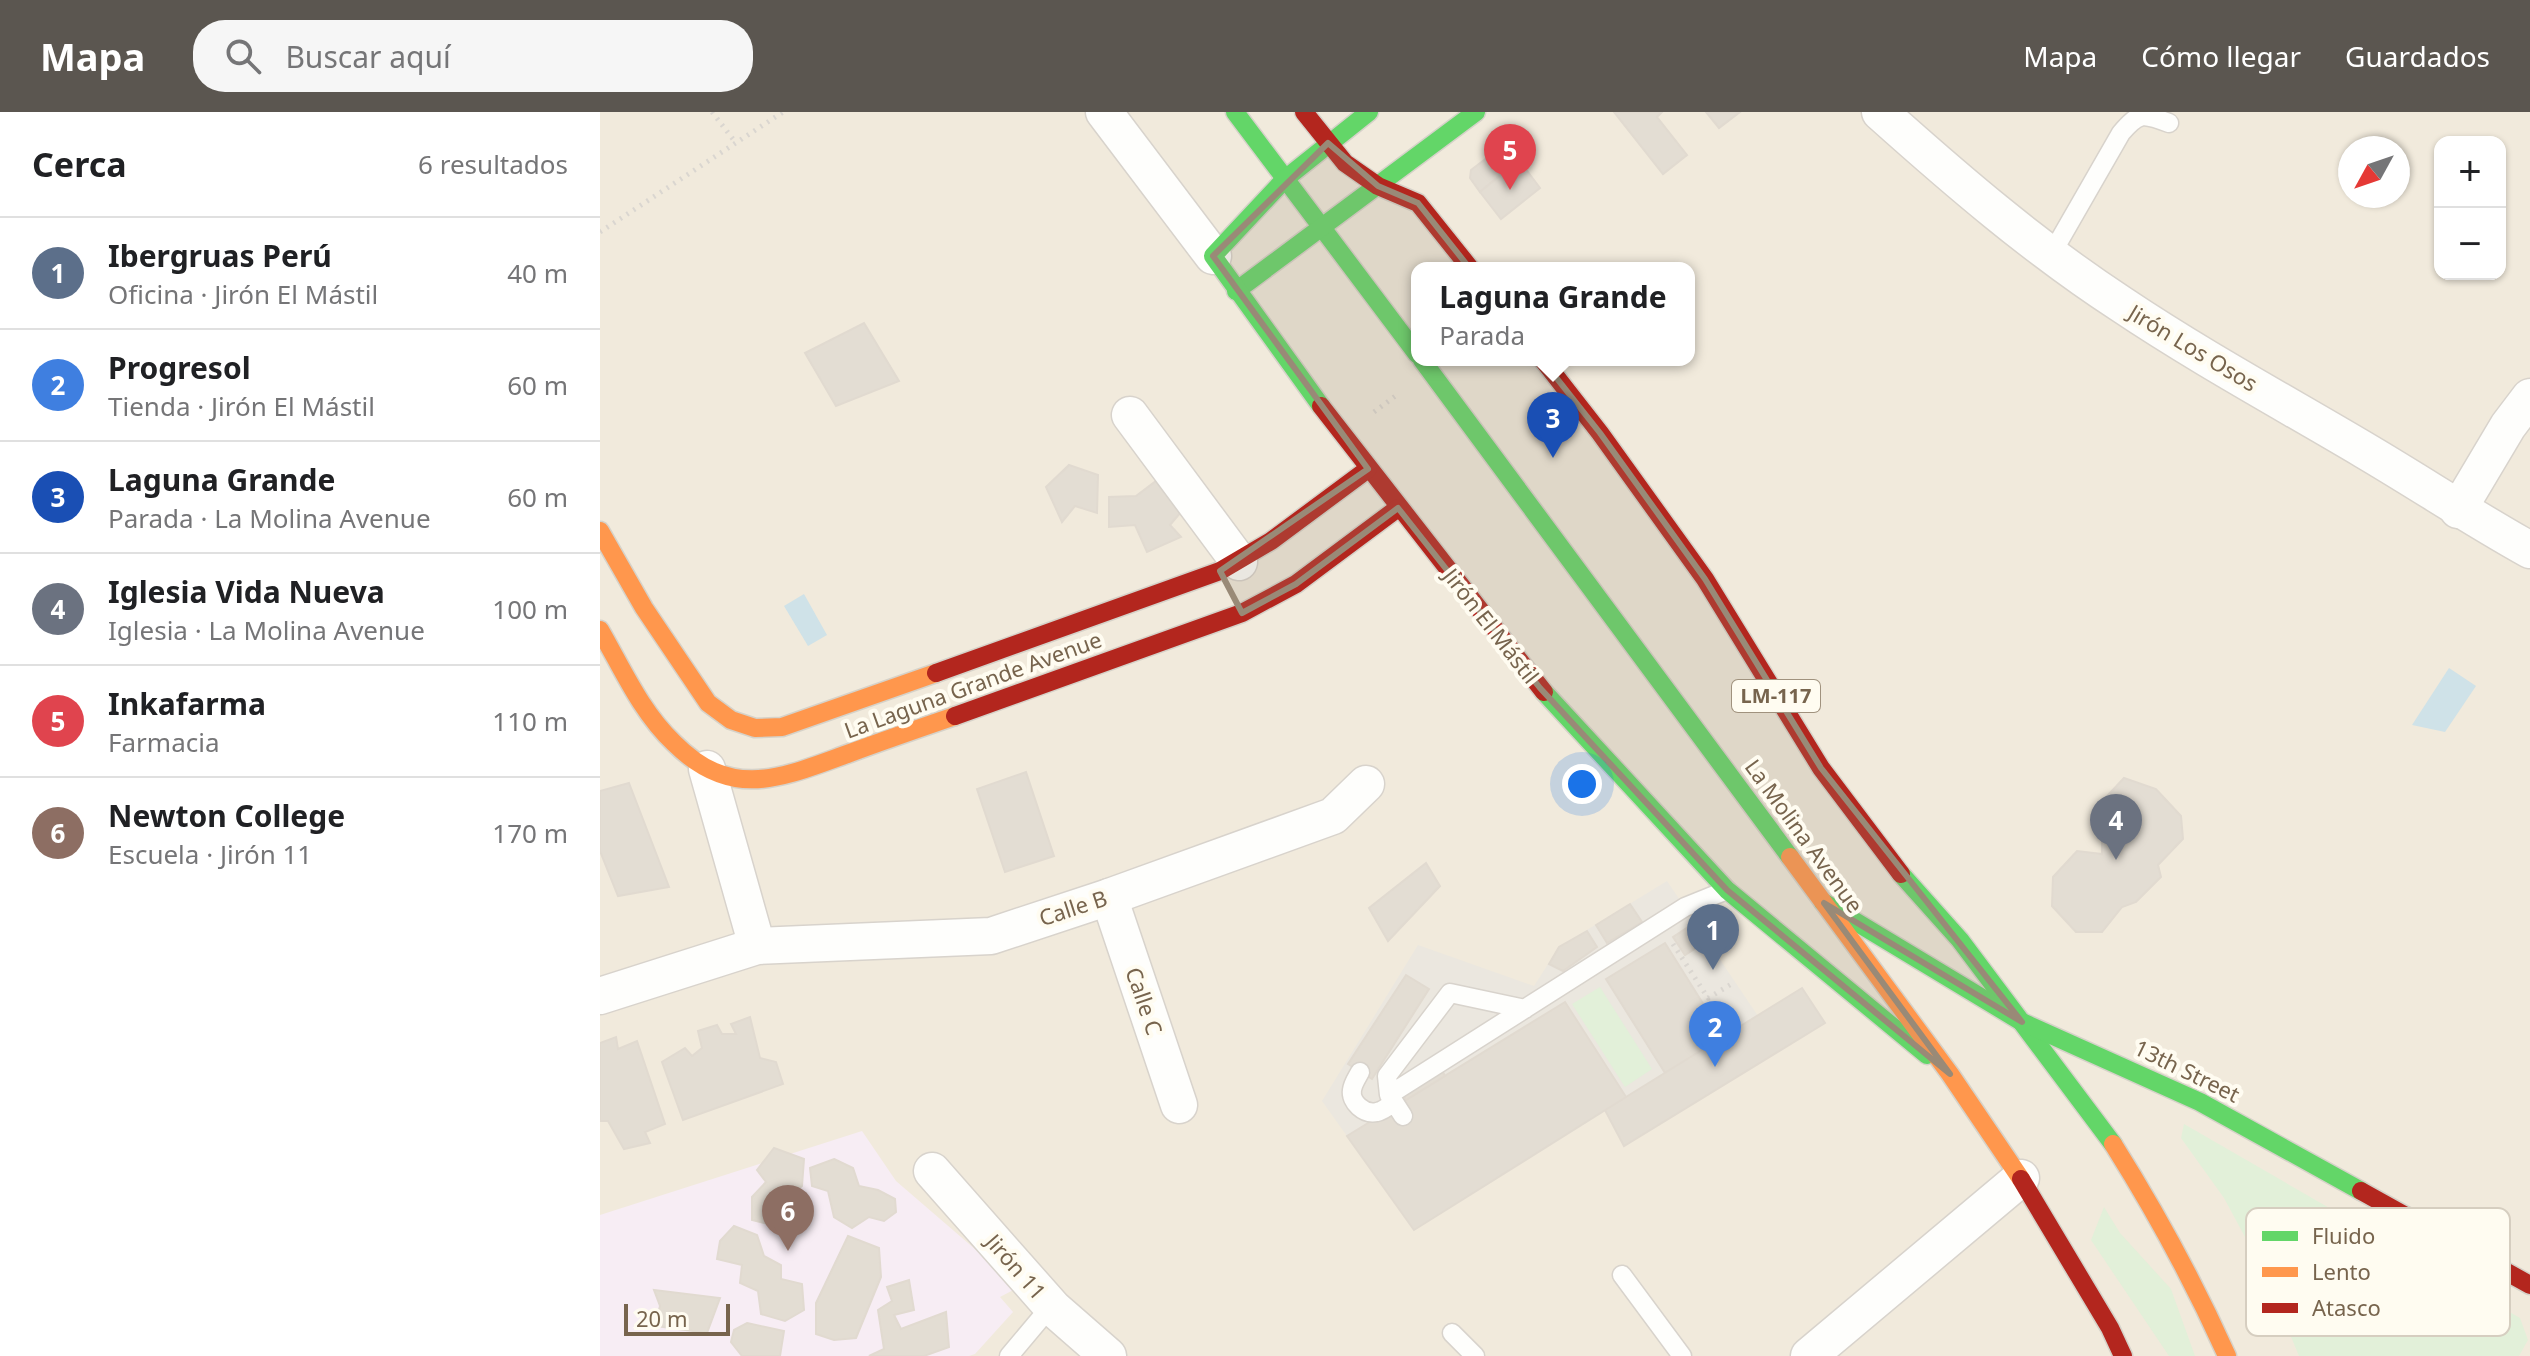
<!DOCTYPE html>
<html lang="es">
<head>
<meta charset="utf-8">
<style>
  :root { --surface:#fff; --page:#f6f6f6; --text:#202124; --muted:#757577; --line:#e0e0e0; --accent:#5b5650 }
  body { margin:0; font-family:"Noto Sans",sans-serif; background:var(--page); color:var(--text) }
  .controls { position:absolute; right:24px; top:24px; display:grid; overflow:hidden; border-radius:16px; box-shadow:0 2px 6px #0004 }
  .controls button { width:72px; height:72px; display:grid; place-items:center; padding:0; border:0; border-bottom:2px solid var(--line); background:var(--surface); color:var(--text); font:40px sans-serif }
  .compass { position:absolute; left:1738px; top:24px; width:72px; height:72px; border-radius:50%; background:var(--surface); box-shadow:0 2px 6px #0004; rotate:230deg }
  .scale { position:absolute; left:24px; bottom:20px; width:106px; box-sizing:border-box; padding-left:8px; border:4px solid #77644d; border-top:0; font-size:22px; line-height:28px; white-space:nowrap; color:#77644d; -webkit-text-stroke:6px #fffcf1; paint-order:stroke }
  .you { position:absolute; left:982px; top:672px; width:28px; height:28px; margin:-20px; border:6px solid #fff; border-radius:50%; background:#1a73e8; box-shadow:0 0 0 12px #1a73e833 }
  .badge { display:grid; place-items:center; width:52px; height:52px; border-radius:50%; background:var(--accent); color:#fff; font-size:26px; font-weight:700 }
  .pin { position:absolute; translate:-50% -66px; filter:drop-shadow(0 2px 4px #0008) }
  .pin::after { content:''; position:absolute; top:42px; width:28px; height:24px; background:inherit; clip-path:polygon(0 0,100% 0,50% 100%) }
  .popup { position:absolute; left:811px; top:150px; width:284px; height:104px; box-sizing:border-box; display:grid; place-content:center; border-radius:16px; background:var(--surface); filter:drop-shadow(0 2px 6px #0005); font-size:26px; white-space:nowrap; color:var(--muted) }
  .popup b { font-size:30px; color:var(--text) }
  .popup::after { content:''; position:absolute; left:50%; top:100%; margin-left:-16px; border:16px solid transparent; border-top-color:var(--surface) }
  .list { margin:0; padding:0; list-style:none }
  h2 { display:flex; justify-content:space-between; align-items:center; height:104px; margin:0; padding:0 32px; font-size:34px }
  h2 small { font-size:26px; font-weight:400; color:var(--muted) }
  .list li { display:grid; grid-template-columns:52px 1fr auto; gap:24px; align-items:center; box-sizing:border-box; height:112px; padding:0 32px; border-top:2px solid var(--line) }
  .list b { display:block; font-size:30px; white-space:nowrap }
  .list p { margin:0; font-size:26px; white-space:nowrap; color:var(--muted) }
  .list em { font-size:26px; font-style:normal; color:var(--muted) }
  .icon { flex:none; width:44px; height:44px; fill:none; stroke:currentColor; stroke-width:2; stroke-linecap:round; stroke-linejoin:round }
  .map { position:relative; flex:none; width:1930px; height:1244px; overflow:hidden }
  header { display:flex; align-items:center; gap:48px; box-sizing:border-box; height:112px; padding:0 40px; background:var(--accent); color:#fff }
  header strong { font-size:38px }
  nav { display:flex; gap:44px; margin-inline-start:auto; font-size:28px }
  .search { width:560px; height:72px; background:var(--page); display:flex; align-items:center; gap:20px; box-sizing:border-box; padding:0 28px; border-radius:32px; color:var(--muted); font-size:30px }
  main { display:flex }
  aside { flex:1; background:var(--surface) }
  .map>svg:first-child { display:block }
  .residential { fill:#f1eadc; fill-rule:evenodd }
  .industrial { fill:#ebe7df }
  .education { fill:#f7edf4 }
  .green { fill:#e2f0d9 }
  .water { fill:#cfe2e8 }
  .building { fill:#e3ddd3; stroke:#e1dad0; stroke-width:2 }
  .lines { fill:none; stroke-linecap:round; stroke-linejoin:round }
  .lane-casing { stroke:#d8d3cc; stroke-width:21 }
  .street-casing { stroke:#d8d3cc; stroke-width:39 }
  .fast-casing { stroke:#d6d2c9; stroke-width:21 }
  .slow-casing { stroke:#d6d2c9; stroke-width:21 }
  .jam-casing { stroke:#d6d2c9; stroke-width:21 }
  .path { stroke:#dad6d0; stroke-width:5; stroke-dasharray:2 6; stroke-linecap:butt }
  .lane { stroke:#fefefc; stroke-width:18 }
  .street { stroke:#fefefc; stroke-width:36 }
  .fast { stroke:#63d668; stroke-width:18 }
  .slow { stroke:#ff974d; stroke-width:18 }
  .jam { stroke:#b3261e; stroke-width:18 }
  .marked { fill:#998a77; fill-opacity:0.2; stroke:#998a77; stroke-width:6; stroke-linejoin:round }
  .labels { text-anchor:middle; stroke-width:8; stroke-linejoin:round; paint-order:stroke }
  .shield { fill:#fffcf1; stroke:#a0927e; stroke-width:2 }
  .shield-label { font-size:20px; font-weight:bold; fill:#77644d }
  .street-label { font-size:22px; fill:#77644d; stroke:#fffcf1 }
  .key { fill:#fffcf1; stroke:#d6cec0; stroke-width:2 }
  .key-label { font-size:22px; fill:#77644d }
</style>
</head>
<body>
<header>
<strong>Mapa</strong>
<div class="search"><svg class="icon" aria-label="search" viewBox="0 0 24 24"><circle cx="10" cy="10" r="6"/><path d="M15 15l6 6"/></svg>Buscar aquí</div>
<nav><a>Mapa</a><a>Cómo llegar</a><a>Guardados</a></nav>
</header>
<main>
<aside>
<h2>Cerca<small>6 resultados</small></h2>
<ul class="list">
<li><span class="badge" style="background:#5c6f8a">1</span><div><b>Ibergruas Perú</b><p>Oficina · Jirón El Mástil</p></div><em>40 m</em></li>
<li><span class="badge" style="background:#3f7fe0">2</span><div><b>Progresol</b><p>Tienda · Jirón El Mástil</p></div><em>60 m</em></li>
<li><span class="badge" style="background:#1a4fb4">3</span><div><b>Laguna Grande</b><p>Parada · La Molina Avenue</p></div><em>60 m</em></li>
<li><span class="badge" style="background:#6b7280">4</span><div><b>Iglesia Vida Nueva</b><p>Iglesia · La Molina Avenue</p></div><em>100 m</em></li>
<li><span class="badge" style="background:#e0444e">5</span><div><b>Inkafarma</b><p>Farmacia</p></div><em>110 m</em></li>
<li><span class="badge" style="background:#8d6e63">6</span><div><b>Newton College</b><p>Escuela · Jirón 11</p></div><em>170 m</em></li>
</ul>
</aside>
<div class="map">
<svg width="1930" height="1244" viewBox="0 0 1930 1244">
  <rect width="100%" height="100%" fill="#f8f6ee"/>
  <!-- residential -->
  <path class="residential" d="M0,0H1930V1244H0ZM1840,30H1900V162H1840ZM1750,36H1798V84H1750ZM817,156H1089V248H817Z"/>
  <!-- industrial -->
  <path class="industrial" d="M1067,769L1158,904L814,1118L722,989L818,833L934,874L959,835Z"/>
  <!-- education -->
  <path class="education" d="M262,1019L296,1069L419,1175L400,1185L413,1200L375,1242L369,1244H0V1103Z"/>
  <!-- green -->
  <g class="green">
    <path d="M1000,875L1052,957L1025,975L972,892Z"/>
    <path d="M1584,1012L1920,1206L1928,1228L1919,1244H1699L1666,1164L1624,1086L1581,1026Z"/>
    <path d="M1504,1095L1520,1121L1571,1177L1595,1244H1569L1491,1128Z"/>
  </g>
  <!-- water -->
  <g class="water">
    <path d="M204,482L227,523L208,534L184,494Z"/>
    <path d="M1849,556L1876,574L1845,620L1812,613Z"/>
  </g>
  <!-- building -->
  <g class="building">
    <path d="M1014,0H1062L1057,5L1087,43L1063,62Z"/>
    <path d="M1106,0H1140L1119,16Z"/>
    <path d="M905,32L919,48L880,80L870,66L871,58Z"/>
    <path d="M919,48L940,76L901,107L880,80Z"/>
    <path d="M264,211L299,269L236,294L205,241Z"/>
    <path d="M469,353L498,363L497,401L475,394L462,410L446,375Z"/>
    <path d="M556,369L581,400L570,413L581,425L547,440L535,413L509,415V385L536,384Z"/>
    <path d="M426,660L454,744L405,760L377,677Z"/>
    <path d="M1524,666L1556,677L1581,704L1583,727L1558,753L1561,765L1536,790L1522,795L1502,820H1476L1452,794L1453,765L1477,739L1502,742V711L1495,697Z"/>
    <path d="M29,671L69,775L18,784L0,739V679Z"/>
    <path d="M826,751L840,774L788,829L769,796Z"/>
    <path d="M1030,792L1042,810L1007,831L996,813Z"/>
    <path d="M1093,812L1105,830L1085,843L1073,825Z"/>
    <path d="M987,819L997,835L963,859L949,852L959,835Z"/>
    <path d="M1065,831L1124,925L1065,961L1006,867Z"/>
    <path d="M806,863L829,877L772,967L748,952Z"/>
    <path d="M1202,876L1225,911L1024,1034L1005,998Z"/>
    <path d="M965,890L1026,985L814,1118L747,1024Z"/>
    <path d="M150,905L160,946L176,950L183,972L83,1008L62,950L85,936L92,944L102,936L98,919L117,913L122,922H136L131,912Z"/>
    <path d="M16,925L18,937L37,929L65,1012L45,1020L50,1031L24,1037L8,1009H0V931Z"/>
    <path d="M836,948L845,964L806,988L798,973Z"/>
    <path d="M174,1036L204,1047L202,1074L187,1086L190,1100L172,1113L152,1108V1085L166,1070L157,1058Z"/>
    <path d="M234,1047L253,1056L259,1074L278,1078L295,1087L296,1100L284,1109L269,1105L252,1116L234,1105L228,1079L212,1074L210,1056Z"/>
    <path d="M134,1114L157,1123L164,1144L181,1153V1167L202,1172L204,1198L185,1209L161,1202L158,1179L140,1171L142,1153L117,1147L120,1129Z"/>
    <path d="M248,1124L279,1136L281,1165L256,1226L234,1228L216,1222V1191Z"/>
    <path d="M309,1168L314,1198L294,1203L301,1217L346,1200L349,1235L324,1244H269L284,1237L278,1198L292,1189L287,1175Z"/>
    <path d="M54,1178L120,1186L107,1221L55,1214L60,1194Z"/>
    <path d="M147,1211L184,1219L180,1244H142L131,1230L134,1218Z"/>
  </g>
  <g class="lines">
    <!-- lane casing -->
    <g class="lane-casing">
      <g id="lane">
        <path d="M1451,143L1521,21C1539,0 1543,1 1569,11"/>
        <path d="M925,897L850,881L787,964L789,983L1085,795L1127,778"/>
        <path d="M760,960C757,966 753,971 752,978C750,990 764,1003 777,1000C783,999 789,994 794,990L803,1004"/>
        <path d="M1022,1163L1082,1244"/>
        <path d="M852,1221L875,1244"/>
        <path d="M409,1244L451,1194"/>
      </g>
    </g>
    <!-- street casing -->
    <g class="street-casing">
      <g id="street">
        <path d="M504,0L613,144"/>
        <path d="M1280,0C1356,68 1435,136 1521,192C1600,245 1683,290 1764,338C1820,371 1874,407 1930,438"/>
        <path d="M530,303L639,450"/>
        <path d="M1858,398L1908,314L1930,285"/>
        <path d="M107,657L157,834"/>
        <path d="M509,785L579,993"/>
        <path d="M0,884L157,834L391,824L509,785L733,704L766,672"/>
        <path d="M332,1059L453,1196L508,1244"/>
        <path d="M1209,1244L1421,1066"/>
      </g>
    </g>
    <!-- fast casing -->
    <g class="fast-casing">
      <g id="fast">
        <path d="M635,0L817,242"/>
        <path d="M636,179L876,0"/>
        <path d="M822,248L1190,745"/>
        <path d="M721,294L613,144L685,67L769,0"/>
        <path d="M944,580L1127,778L1327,943"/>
        <path d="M1301,762L1360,828L1513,1032"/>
        <path d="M1223,790L1422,910L1600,990L1761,1079"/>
      </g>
    </g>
    <!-- slow casing -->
    <g class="slow-casing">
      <g id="slow">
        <path d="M0,419L44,496L108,591L131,608L155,616L182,615L336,561"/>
        <path d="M0,518C22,556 41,600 74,631C133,690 183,665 250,641C285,628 320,616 355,604"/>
        <path d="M1190,745L1350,962L1421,1067"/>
        <path d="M1513,1032C1557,1102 1593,1168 1627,1244"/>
      </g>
    </g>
    <!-- jam casing -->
    <g class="jam-casing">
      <g id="jam">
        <path d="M704,0L745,51L778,74L818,91L870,156"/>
        <path d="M943,248L1000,321L1105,467L1221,656L1301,762"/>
        <path d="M721,294L944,580"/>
        <path d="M336,561L620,459L671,429L768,357"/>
        <path d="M355,604L642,501L696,472L798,396"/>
        <path d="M1421,1067L1510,1216L1523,1244"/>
        <path d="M1761,1079L1930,1173"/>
      </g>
    </g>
    <!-- path -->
    <g class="path">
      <path d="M112,0L136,31"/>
      <path d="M0,120L183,0"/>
      <path d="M774,300L798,282"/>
      <path d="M1073,832L1108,886L1135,870"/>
    </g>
    <!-- lane -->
    <use href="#lane" class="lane"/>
    <!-- street -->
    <use href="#street" class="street"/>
    <!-- fast -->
    <use href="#fast" class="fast"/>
    <!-- slow -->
    <use href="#slow" class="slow"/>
    <!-- jam -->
    <use href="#jam" class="jam"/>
  </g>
  <!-- marked area -->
  <path class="marked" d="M728,31L778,74L818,91L1000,321L1105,467L1221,656L1422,910L1224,791L1350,962L1127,778L940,576L798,396L696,472L642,501L620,459L768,357L613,144Z"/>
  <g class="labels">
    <!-- shield labels -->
    <rect class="shield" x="1132" y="568" width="88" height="32" rx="6"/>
    <g class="shield-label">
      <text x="1176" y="591">LM-117</text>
    </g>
    <!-- street labels -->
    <g class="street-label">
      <text transform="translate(1593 236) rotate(31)" y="8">Jirón Los Osos</text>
      <text transform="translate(891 514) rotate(52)" y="8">Jirón El Mástil</text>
      <text transform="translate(373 573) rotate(-20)" y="8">La Laguna Grande Avenue</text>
      <text transform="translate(1204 724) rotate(54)" y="8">La Molina Avenue</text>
      <text transform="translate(473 796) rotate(-18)" y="8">Calle B</text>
      <text transform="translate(544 889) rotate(71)" y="8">Calle C</text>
      <text transform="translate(1587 959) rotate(26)" y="8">13th Street</text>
      <text transform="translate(416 1155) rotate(49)" y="8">Jirón 11</text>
    </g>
  </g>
  <!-- legend -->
  <rect x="1646" y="1096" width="264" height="128" rx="12" class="key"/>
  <rect x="1662" y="1119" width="36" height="10" fill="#63d668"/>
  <rect x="1662" y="1155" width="36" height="10" fill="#ff974d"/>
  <rect x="1662" y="1191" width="36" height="10" fill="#b3261e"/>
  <g class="key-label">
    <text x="1712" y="1132">Fluido</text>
    <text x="1712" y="1168">Lento</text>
    <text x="1712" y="1204">Atasco</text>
  </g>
</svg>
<div class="controls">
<button>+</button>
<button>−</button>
</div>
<svg class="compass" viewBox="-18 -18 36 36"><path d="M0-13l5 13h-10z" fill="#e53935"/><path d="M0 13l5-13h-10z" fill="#757577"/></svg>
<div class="scale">20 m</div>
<div class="you"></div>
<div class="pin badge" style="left:1113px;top:858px;background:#5c6f8a">1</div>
<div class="pin badge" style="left:1115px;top:955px;background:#3f7fe0">2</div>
<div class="pin badge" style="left:953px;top:346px;background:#1a4fb4">3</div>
<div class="popup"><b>Laguna Grande</b>Parada</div>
<div class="pin badge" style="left:1516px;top:748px;background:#6b7280">4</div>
<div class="pin badge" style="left:910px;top:78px;background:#e0444e">5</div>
<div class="pin badge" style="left:188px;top:1139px;background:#8d6e63">6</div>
</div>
</main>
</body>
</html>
